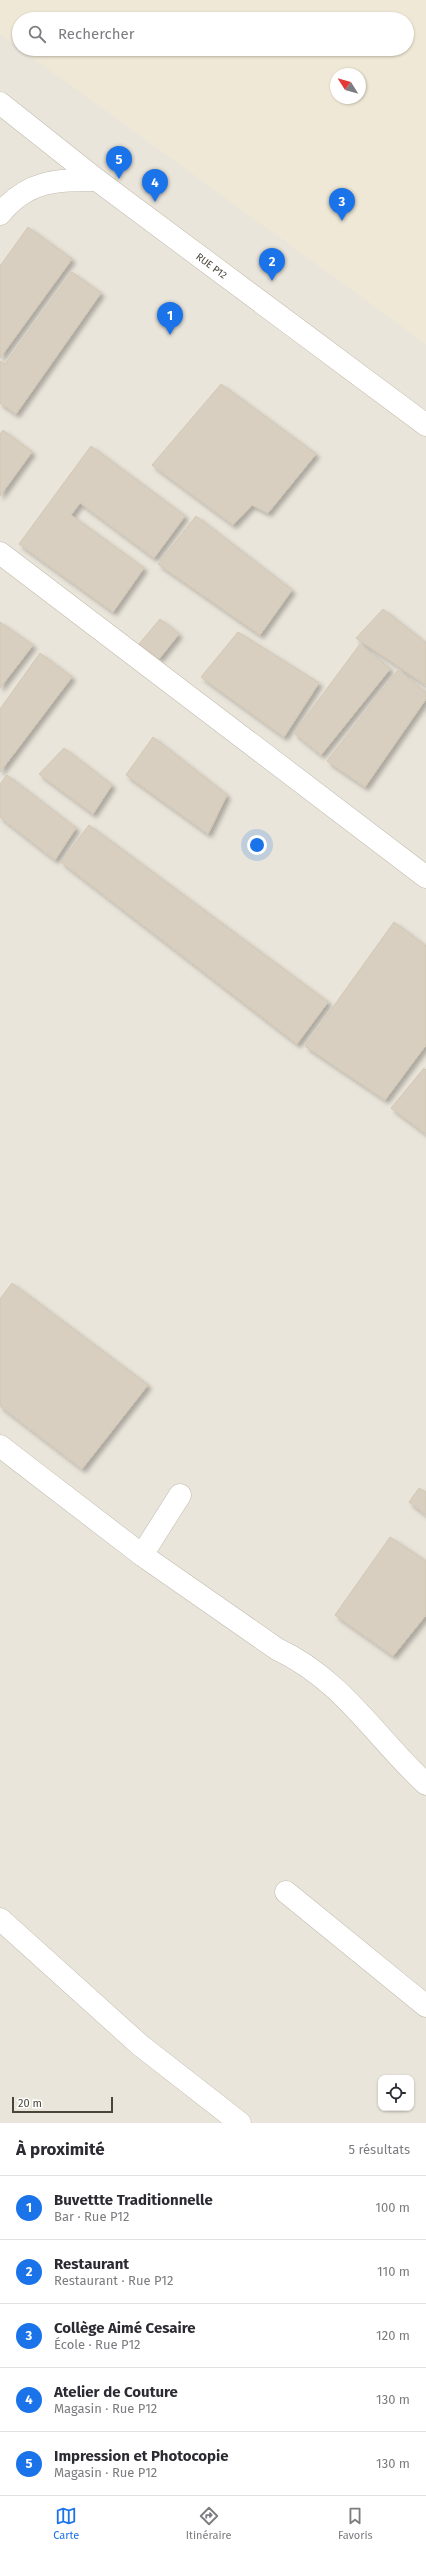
<!DOCTYPE html>
<html lang="fr">
<head>
<meta charset="utf-8">
<style>
  :root { --surface:#fff; --page:#f2f2f3; --text:#2b2b33; --muted:#7c7c81; --line:#e1e1e2; --accent:#1a73e8 }
  body { margin:0; font-family:"Fira Sans",sans-serif; background:var(--page); color:var(--text) }
  .controls { position:absolute; right:12px; bottom:12px; display:grid; overflow:hidden; border-radius:8px; box-shadow:0 1px 3px #0004 }
  .controls button { width:36px; height:36px; display:grid; place-items:center; padding:0; border:0; border-bottom:1px solid var(--line); background:var(--surface); color:var(--text); font:20px sans-serif }
  .compass { position:absolute; left:330px; top:68px; width:36px; height:36px; border-radius:50%; background:var(--surface); box-shadow:0 1px 3px #0004; rotate:307deg }
  .scale { position:absolute; left:12px; bottom:10px; width:101px; box-sizing:border-box; padding-left:4px; border:2px solid #4b4439; border-top:0; font-size:11px; line-height:14px; white-space:nowrap; color:#4b4439; -webkit-text-stroke:3px #fff; paint-order:stroke }
  .you { position:absolute; left:257px; top:845px; width:14px; height:14px; margin:-10px; border:3px solid #fff; border-radius:50%; background:#1a73e8; box-shadow:0 0 0 6px #1a73e833 }
  .badge { display:grid; place-items:center; width:26px; height:26px; border-radius:50%; background:var(--accent); color:#fff; font-size:13px; font-weight:700 }
  .pin { position:absolute; translate:-50% -33px; filter:drop-shadow(0 1px 2px #0008) }
  .pin::after { content:''; position:absolute; top:21px; width:14px; height:12px; background:inherit; clip-path:polygon(0 0,100% 0,50% 100%) }
  .list { margin:0; padding:0; list-style:none }
  h2 { display:flex; justify-content:space-between; align-items:center; height:52px; margin:0; padding:0 16px; font-size:17px }
  h2 small { font-size:13px; font-weight:400; color:var(--muted) }
  .list li { display:grid; grid-template-columns:26px 1fr auto; gap:12px; align-items:center; box-sizing:border-box; height:64px; padding:0 16px; border-top:1px solid var(--line) }
  .list b { display:block; font-size:15px; white-space:nowrap }
  .list p { margin:0; font-size:13px; white-space:nowrap; color:var(--muted) }
  .list em { font-size:13px; font-style:normal; color:var(--muted) }
  .icon { flex:none; width:22px; height:22px; fill:none; stroke:currentColor; stroke-width:2; stroke-linecap:round; stroke-linejoin:round }
  .map { position:relative; flex:none; width:426px; height:2123px; overflow:hidden }
  .search { position:absolute; background:var(--surface); box-shadow:0 1px 3px #0004; left:12px; right:12px; top:12px; height:44px; display:flex; align-items:center; gap:10px; box-sizing:border-box; padding:0 14px; border-radius:22px; color:var(--muted); font-size:15px }
  .sheet { height:372px; background:var(--surface) }
  nav { display:flex; justify-content:space-around; align-items:center; box-sizing:border-box; height:56px; border-top:1px solid var(--line); background:var(--surface); font-size:11px; color:var(--muted) }
  nav a { display:grid; justify-items:center; gap:2px }
  nav .on { color:var(--accent) }
  .map>svg:first-child { display:block }
  .residential { fill:#eae5da; fill-rule:evenodd }
  .education { fill:#efe8d6; fill-rule:evenodd }
  .building { fill:#d8cfc1; stroke:#d3c7b4; filter:url(#shadow) }
  .lines { fill:none; stroke-linecap:round; stroke-linejoin:round }
  .minor-casing { stroke:#c2bbae; stroke-width:23 }
  .minor { stroke:#fff; stroke-width:22 }
  .labels { text-anchor:middle; stroke-width:3; stroke-linejoin:round; paint-order:stroke }
  .street-label { font-size:10px; fill:#4b4439; stroke:#fff }
</style>
</head>
<body>
<div class="map">
<svg width="426" height="2123" viewBox="0 0 426 2123">
  <defs>
    <filter id="shadow"><feDropShadow dx="3.5" dy="3.5" stdDeviation="2" flood-color="#0004"/></filter>
  </defs>
  <rect width="100%" height="100%" fill="#f6f3ec"/>
  <!-- residential -->
  <path class="residential" d="M0,0H426V2123H0ZM19,19H407V49H19ZM336,74H360V98H336ZM381,2078H411V2108H381Z"/>
  <!-- education -->
  <path class="education" d="M0,0H426V344L21,49H407V19H19V48L0,34ZM336,74H360V98H336Z"/>
  <!-- building -->
  <g class="building">
    <path d="M28,227L72,259L0,358V266Z"/>
    <path d="M72,272L101,293L16,414L0,403V361L5,364Z"/>
    <path d="M221,384L316,454L268,513L252,505L233,525L152,465Z"/>
    <path d="M3,430L32,452L0,496V434Z"/>
    <path d="M91,446L185,516L154,558L80,503L71,515L144,568L113,612L19,544Z"/>
    <path d="M196,516L292,590L260,635L158,564Z"/>
    <path d="M383,609L426,643V685L356,638Z"/>
    <path d="M160,619L179,634L159,659L139,644Z"/>
    <path d="M0,622L33,645L0,688Z"/>
    <path d="M238,632L319,683L284,737L201,677Z"/>
    <path d="M360,644L390,669L321,755L294,733Z"/>
    <path d="M40,653L72,677L0,772V709Z"/>
    <path d="M398,670L426,693V699L365,787L327,761Z"/>
    <path d="M153,737L227,795L208,834L126,775Z"/>
    <path d="M64,748L112,785L93,814L39,774Z"/>
    <path d="M7,775L76,828L55,860L0,817V784Z"/>
    <path d="M89,825L328,1002L297,1044L61,862Z"/>
    <path d="M394,922L426,946V1045L385,1100L305,1046Z"/>
    <path d="M424,1068L426,1070V1134L391,1108Z"/>
    <path d="M12,1283L148,1385L82,1469L0,1406V1299Z"/>
    <path d="M419,1488L426,1492V1515L409,1502Z"/>
    <path d="M390,1537L426,1561V1615L393,1656L335,1615Z"/>
  </g>
  <g class="lines">
    <!-- minor casing -->
    <g class="minor-casing">
      <g id="minor">
        <path id="s1" d="M0,103L97,180L426,425"/>
        <path d="M0,214C28,180 56,180 97,180"/>
        <path d="M0,553L426,877"/>
        <path d="M0,1446L142,1555L277,1649C343,1680 375,1737 426,1784"/>
        <path d="M142,1555L180,1495"/>
        <path d="M286,1892L426,2006"/>
        <path d="M0,1919L140,2045L240,2123"/>
      </g>
    </g>
    <!-- minor -->
    <use href="#minor" class="minor"/>
  </g>
  <g class="labels">
    <!-- street labels -->
    <g class="street-label">
      <text dy="4" stroke="none"><textPath href="#s1" startOffset="267">RUE P12</textPath></text>
    </g>
  </g>
</svg>
<div class="controls">
<button><svg class="icon" aria-label="locate" viewBox="0 0 24 24"><circle cx="12" cy="12" r="6"/><path d="M12 2v4M12 18v4M2 12h4M18 12h4"/></svg></button>
</div>
<svg class="compass" viewBox="-18 -18 36 36"><path d="M0-13l5 13h-10z" fill="#e53935"/><path d="M0 13l5-13h-10z" fill="#7c7c81"/></svg>
<div class="scale">20 m</div>
<div class="you"></div>
<div class="pin badge" style="left:170px;top:335px">1</div>
<div class="pin badge" style="left:272px;top:281px">2</div>
<div class="pin badge" style="left:342px;top:221px">3</div>
<div class="pin badge" style="left:155px;top:202px">4</div>
<div class="pin badge" style="left:119px;top:179px">5</div>
<div class="search"><svg class="icon" aria-label="search" viewBox="0 0 24 24"><circle cx="10" cy="10" r="6"/><path d="M15 15l6 6"/></svg>Rechercher</div>
</div>
<section class="sheet">
<h2>À proximité<small>5 résultats</small></h2>
<ul class="list">
<li><span class="badge">1</span><div><b>Buvettte Traditionnelle</b><p>Bar · Rue P12</p></div><em>100 m</em></li>
<li><span class="badge">2</span><div><b>Restaurant</b><p>Restaurant · Rue P12</p></div><em>110 m</em></li>
<li><span class="badge">3</span><div><b>Collège Aimé Cesaire</b><p>École · Rue P12</p></div><em>120 m</em></li>
<li><span class="badge">4</span><div><b>Atelier de Couture</b><p>Magasin · Rue P12</p></div><em>130 m</em></li>
<li><span class="badge">5</span><div><b>Impression et Photocopie</b><p>Magasin · Rue P12</p></div><em>130 m</em></li>
</ul>
</section>
<nav>
<a class="on"><svg class="icon" aria-label="map" viewBox="0 0 24 24"><path d="M3 6l6-2 6 2 6-2v14l-6 2-6-2-6 2zM9 4v14M15 6v14"/></svg>Carte</a>
<a><svg class="icon" aria-label="directions" viewBox="0 0 24 24"><path d="M12 3l9 9-9 9-9-9zM9 14v-3h6M13 9l2 2-2 2"/></svg>Itinéraire</a>
<a><svg class="icon" aria-label="saved" viewBox="0 0 24 24"><path d="M7 4h10v16l-5-4-5 4z"/></svg>Favoris</a>
</nav>
</body>
</html>
